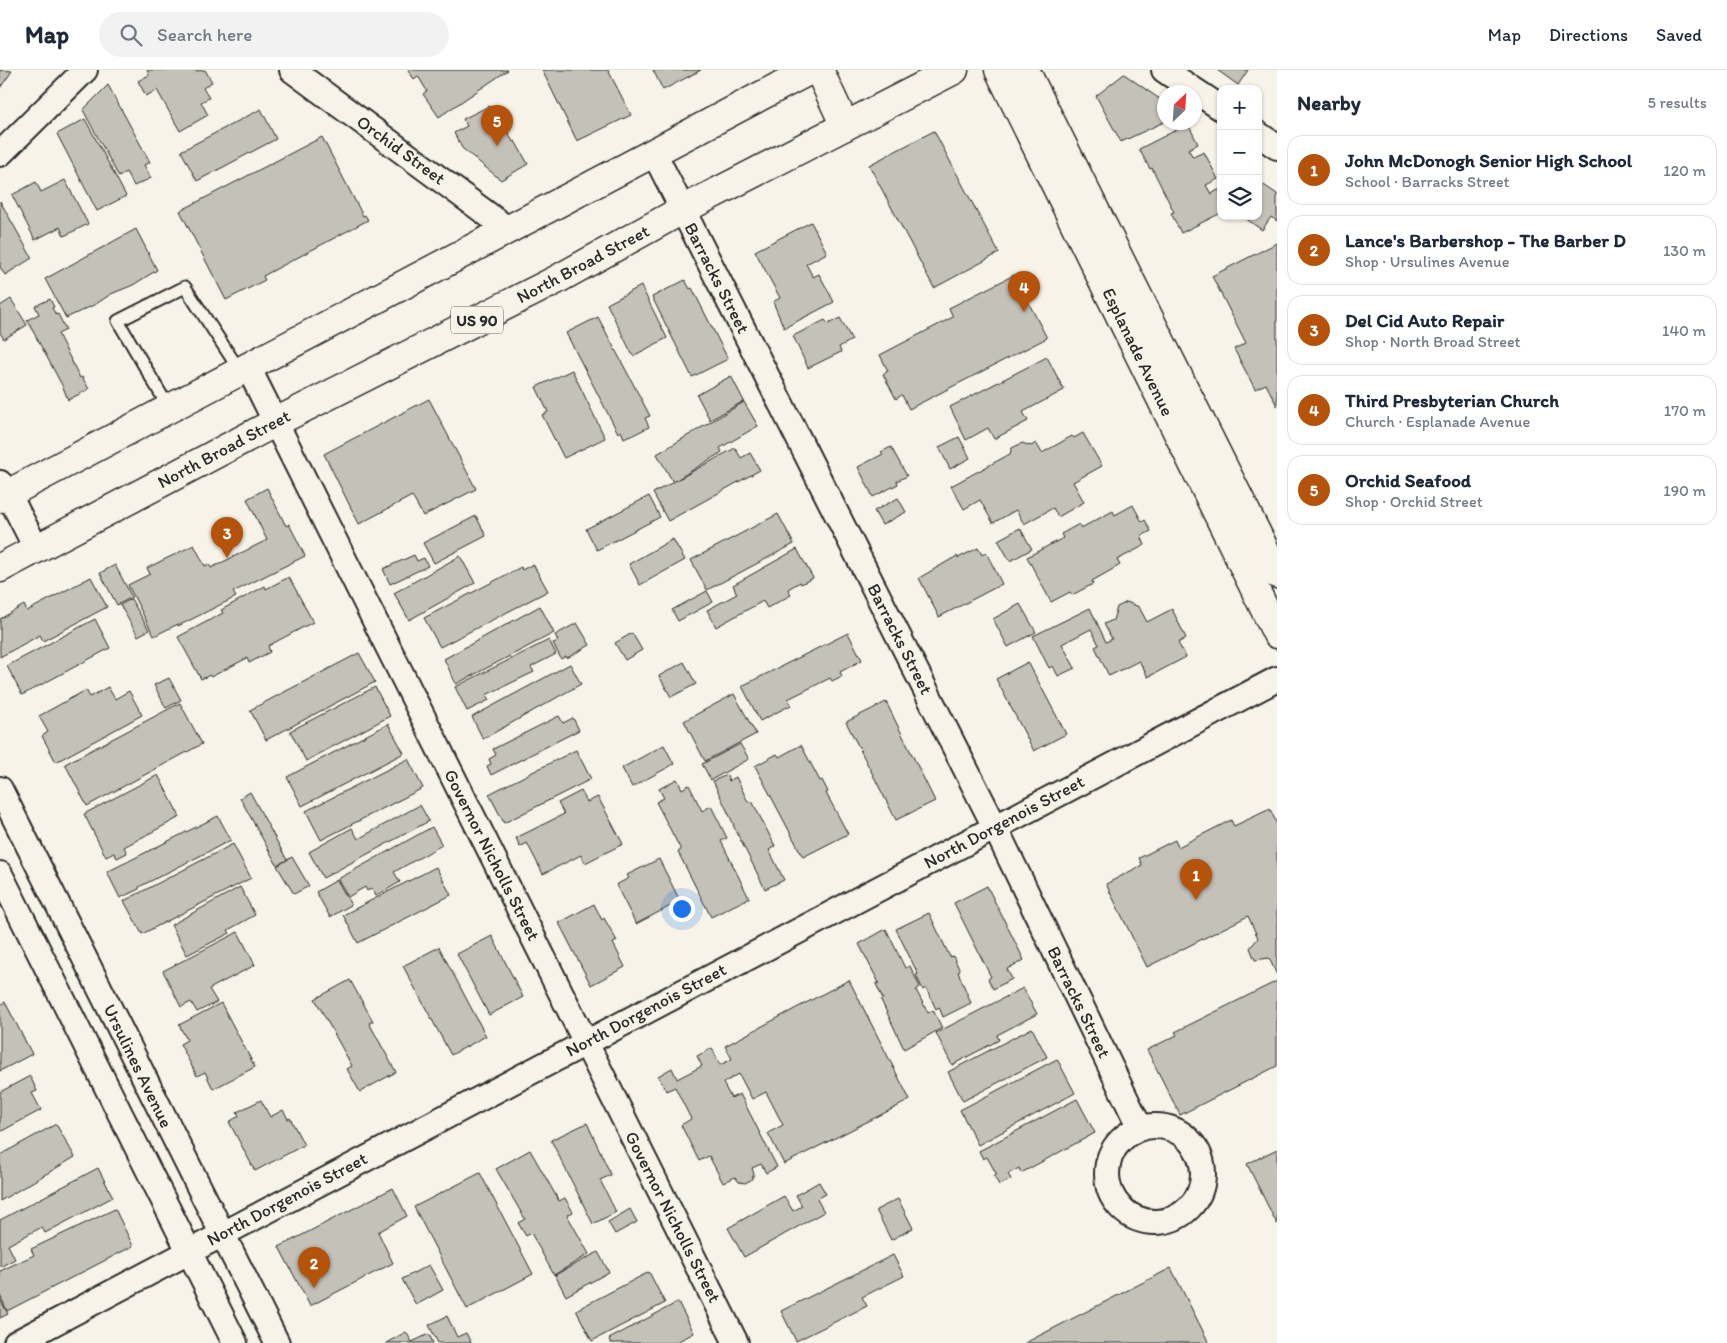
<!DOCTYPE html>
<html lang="en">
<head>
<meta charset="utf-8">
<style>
  :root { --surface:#fff; --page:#f2f2f3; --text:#1f2937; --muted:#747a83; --line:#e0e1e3; --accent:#b45309 }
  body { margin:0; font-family:Itim,sans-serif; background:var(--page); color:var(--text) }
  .controls { position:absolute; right:15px; top:15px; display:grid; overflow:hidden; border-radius:10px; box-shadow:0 1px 4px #0004 }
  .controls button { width:45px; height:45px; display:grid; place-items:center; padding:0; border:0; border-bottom:1px solid var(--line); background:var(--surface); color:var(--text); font:25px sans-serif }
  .compass { position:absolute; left:1157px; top:15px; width:45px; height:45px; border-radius:50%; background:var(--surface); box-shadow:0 1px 4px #0004; rotate:25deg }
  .you { position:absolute; left:681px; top:838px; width:18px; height:18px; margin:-12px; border:4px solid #fff; border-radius:50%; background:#1a73e8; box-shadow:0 0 0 8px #1a73e833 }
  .badge { display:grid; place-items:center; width:32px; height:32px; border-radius:50%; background:var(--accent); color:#fff; font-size:16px; font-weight:700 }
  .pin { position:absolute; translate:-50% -41px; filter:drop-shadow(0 1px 2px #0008) }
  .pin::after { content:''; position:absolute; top:26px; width:18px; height:15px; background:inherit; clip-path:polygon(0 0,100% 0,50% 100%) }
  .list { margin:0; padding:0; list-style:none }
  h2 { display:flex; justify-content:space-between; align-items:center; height:65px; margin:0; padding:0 20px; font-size:21px }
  h2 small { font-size:16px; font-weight:400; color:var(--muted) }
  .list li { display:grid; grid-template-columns:32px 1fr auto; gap:15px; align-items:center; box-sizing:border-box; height:70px; margin:0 10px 10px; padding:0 10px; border:1px solid var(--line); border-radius:15px }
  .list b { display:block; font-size:19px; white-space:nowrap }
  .list p { margin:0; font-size:16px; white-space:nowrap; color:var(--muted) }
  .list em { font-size:16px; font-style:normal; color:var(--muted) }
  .icon { flex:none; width:28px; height:28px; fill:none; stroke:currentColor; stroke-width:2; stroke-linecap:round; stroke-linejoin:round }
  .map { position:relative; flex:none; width:1277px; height:1273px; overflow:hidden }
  header { display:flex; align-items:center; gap:30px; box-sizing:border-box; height:70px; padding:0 25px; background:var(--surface); border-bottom:1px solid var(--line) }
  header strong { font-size:24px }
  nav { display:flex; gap:28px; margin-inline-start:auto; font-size:18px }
  .search { width:350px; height:45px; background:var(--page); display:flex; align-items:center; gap:12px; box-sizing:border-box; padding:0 18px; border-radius:28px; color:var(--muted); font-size:19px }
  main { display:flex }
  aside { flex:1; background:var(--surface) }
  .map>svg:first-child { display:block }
  .building { fill:#c4c1b9; stroke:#2b2b2b }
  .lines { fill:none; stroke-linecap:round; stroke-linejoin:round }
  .lane-casing { stroke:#2b2b2b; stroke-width:15 }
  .street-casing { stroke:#2b2b2b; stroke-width:28 }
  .secondary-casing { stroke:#2b2b2b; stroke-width:31 }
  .primary-casing { stroke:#2b2b2b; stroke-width:31 }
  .lane { stroke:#f7f3e8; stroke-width:11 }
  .street { stroke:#f7f3e8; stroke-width:24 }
  .secondary { stroke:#f7f3e8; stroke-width:28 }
  .primary { stroke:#f7f3e8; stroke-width:28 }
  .labels { text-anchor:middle; stroke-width:4; stroke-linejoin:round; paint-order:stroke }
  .shield { fill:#f7f3e8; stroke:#686764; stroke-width:1 }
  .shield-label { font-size:16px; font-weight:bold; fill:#2b2b2b }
  .street-label { font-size:18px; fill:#2b2b2b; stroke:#f7f3e8 }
</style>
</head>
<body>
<header>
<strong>Map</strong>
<div class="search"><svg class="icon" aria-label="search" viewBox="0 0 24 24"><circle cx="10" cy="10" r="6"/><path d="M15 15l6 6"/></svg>Search here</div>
<nav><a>Map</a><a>Directions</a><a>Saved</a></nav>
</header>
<main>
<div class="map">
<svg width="1277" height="1273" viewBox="0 0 1277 1273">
  <rect width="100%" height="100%" fill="#f7f3e8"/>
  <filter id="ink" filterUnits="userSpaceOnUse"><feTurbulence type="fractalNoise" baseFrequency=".02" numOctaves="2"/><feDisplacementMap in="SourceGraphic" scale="10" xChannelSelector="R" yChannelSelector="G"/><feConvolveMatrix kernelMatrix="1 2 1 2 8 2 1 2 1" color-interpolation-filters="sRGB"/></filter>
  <g filter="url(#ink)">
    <!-- building -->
    <g class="building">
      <path d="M0,0L12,1L0,18Z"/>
      <path d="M147,0H195L196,1L205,0L212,12L203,18L209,28L201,32L208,45L180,61L157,20L146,26L138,11L149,5Z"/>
      <path d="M408,0H508L439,47L423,24L427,21L418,6L414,9Z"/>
      <path d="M542,0H608L631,45L577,71Z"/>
      <path d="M653,0H701L663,20Z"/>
      <path d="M1217,0H1248L1238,15Z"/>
      <path d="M1124,4L1164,32V52L1121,72L1096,26Z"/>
      <path d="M108,15L150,92L144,95L151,108L134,116L126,102L119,107L83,40Z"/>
      <path d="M489,36L495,45L498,43L513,72L515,71L528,94L501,110L462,78L454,63L467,56L463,49Z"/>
      <path d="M261,39L276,69L197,111L181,81Z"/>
      <path d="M85,49L126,126L97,141L57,64Z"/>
      <path d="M1188,54L1198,74L1188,79L1193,87L1204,82L1218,109L1206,115L1211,124L1220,119L1221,143L1181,163L1171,143L1174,142L1152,98L1150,99L1139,79Z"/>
      <path d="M934,61L999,183L934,218L869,95Z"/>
      <path d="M322,67L363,146L365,145L368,150L263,206L265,210L226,230L180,141Z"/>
      <path d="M65,110L88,154L64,166L60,157L35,170L12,125L36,112L41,122Z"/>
      <path d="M1258,111L1277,124V151L1271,147L1262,160L1242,146H1258Z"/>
      <path d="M0,131L32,188L5,205L0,197Z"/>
      <path d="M811,152L827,183L806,194L813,207L819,204L834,232L784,258L773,232L780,228L755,181Z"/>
      <path d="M136,159L157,200L133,215L111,224L96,234L66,248L45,209Z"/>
      <path d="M1277,173V336L1266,314L1255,319L1234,279L1246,273L1212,206Z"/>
      <path d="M1014,205L1047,268L909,339L902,325L896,329L883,304L888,301L880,285L953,247L949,238Z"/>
      <path d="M685,210L690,219L692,218L728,289L692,307L652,227Z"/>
      <path d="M641,216L667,268L633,286L607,234Z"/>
      <path d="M11,229L27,255L4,269L0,263V236Z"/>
      <path d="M50,229L54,237L52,238L56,245L58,244L66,260L58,264L80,308L82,307L89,319L68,330L63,317L27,250L39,244L35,236Z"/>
      <path d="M598,247L650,346L645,348L649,357L631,366L630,365L624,368L621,361L618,363L566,263Z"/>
      <path d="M840,248L852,270L839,277L841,282L808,298L793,266L825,250L828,254Z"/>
      <path d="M1047,287L1064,320L1023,342L1028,351L994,369L988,358L966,370L950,337Z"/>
      <path d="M572,300L605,368L564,388L542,345L548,342L536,317Z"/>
      <path d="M731,306L744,331L710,350L697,325Z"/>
      <path d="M429,329L476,419L423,446L412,426L359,454L324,384Z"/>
      <path d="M744,332L758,356L720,378L722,382L673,412L657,384Z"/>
      <path d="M1083,363L1102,396L1073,412L1084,432L1058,447L1053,438L1024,454L1016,440L993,453L980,430L964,439L951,416L1010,384L1012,378L1022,373L1031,376L1036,373L1042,383L1072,366L1074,368Z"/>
      <path d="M959,367L970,388L950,399L939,377Z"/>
      <path d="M891,377L907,406L897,411L898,414L873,427L858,397L883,384L881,382Z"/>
      <path d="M735,378L741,388L750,383L760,400L668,451L653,423Z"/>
      <path d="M267,418L286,456L289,454L305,486L233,522L236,527L178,556V554L154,566L128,515L150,504L147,498L194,475L205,496L209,494L211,498L267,470L247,429Z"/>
      <path d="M649,426L660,447L597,480L586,459Z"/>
      <path d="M898,428L906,442L882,455L874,441Z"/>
      <path d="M1133,435L1142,452L1145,450L1151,461L1141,466L1145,475L1117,490L1120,495L1092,511L1093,514L1072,525L1070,522L1051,532L1027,487L1063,468L1061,464L1079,454L1081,458L1113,441L1115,445Z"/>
      <path d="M778,444L794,474L707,520L691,490Z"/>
      <path d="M476,446L486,466L434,493L423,473Z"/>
      <path d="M1020,458L1032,479L1010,491L998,470Z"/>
      <path d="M673,469L685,490L640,515L629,494Z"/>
      <path d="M978,478L982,485L986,482L1002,514L939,547L919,508L957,486L958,488Z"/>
      <path d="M797,479L813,508L801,514L800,512L788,519L791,525L767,538L763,531L716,557L707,540L737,524L733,515Z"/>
      <path d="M414,485L417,491L424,488L428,496L390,514L383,499Z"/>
      <path d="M460,486L475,513L409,550L394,523Z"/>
      <path d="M533,494L548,521L440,577L424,548L521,497L522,500Z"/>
      <path d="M115,495L132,527L117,535L100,503Z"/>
      <path d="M91,507L107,537L43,571L40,565L0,587V549L24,535L27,541Z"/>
      <path d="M289,507L313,552L268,576L270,582L249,593L247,588L211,607L210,605L201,609L178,567L223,543L221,540L265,516L266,519Z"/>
      <path d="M707,521L713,532L678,551L672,540Z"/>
      <path d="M131,529L149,560L138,566L120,535Z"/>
      <path d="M1127,532L1139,537L1147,552L1172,539L1186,568L1178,573L1186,587L1148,607L1139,591L1109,606L1095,577L1099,575L1091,559L1062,574L1075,598L1058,606L1053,596L1049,598L1033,566L1090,538L1106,572L1112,569L1104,554L1113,550L1117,537Z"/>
      <path d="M1020,534L1036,562L1008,577L993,549Z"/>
      <path d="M540,536L554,563L456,614L444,589Z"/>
      <path d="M95,549L110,578L22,625L7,596Z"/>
      <path d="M577,553L590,575L567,588L566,586L561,589L553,573L558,571L555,565Z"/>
      <path d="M632,563L642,580L625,590L615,573Z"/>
      <path d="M848,563L862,590L840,602L842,606L832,611L830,608L788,629L791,635L760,651L742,616Z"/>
      <path d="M549,570L556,584L531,597L534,602L486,625L489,630L467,641L455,617Z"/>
      <path d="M359,583L375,612L266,670L250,640Z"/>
      <path d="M684,592L696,614L671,627L659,606Z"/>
      <path d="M1028,592L1066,664L1034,681L996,609Z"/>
      <path d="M570,594L581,614L483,669L472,647Z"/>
      <path d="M169,608L181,630L166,638L154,615Z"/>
      <path d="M108,617L115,629L129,621L142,645L56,692L42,666L48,662L39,646L86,620L90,627Z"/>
      <path d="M375,617L390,646L306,691L290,661Z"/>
      <path d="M734,624L756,664L705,691L684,651Z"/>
      <path d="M886,632L935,731L896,750L846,652Z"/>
      <path d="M180,633L202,674L87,736L65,694Z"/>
      <path d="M559,646L563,653L573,648L579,660L491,705L487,696L491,694L489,689L496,685L493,679Z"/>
      <path d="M388,654L404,683L302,736L287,707Z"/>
      <path d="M740,674L749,689L711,710L702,694Z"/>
      <path d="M664,675L674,694L632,717L622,698Z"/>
      <path d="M801,675L820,711L822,710L828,722L826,723L848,764L803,787L755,696L777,684L779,687Z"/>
      <path d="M576,680L591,709L504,753L489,724Z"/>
      <path d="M408,689L423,718L321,770L306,741Z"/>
      <path d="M158,705L180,747L124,777L127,783L117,788L114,783L106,787L84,744Z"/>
      <path d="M727,705L729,711L736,707L748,732L752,731L775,776L769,780L784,810L765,819L733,755H734L713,711Z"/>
      <path d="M677,709L682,719L689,715L702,741L711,736L727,768L721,771L749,828L711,847L678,782L681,780L656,732L664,728L659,719Z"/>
      <path d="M581,721L587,732L598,727L623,774L585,793L581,785L543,804L527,773L520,777L516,768L564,744L558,733Z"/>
      <path d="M250,722L287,790L277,795L240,728Z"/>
      <path d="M420,735L429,751L323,808L309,782L352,758L358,769Z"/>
      <path d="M1270,739L1277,754V905L1269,888L1255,890L1250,878L1258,868L1248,846L1147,897L1106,814L1142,795L1139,788L1175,770L1178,777L1231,750L1234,756Z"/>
      <path d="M218,746L231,770L139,817V819L120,828L107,802Z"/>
      <path d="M432,757L442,775L394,802L400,812L376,826L372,818L367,821L365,817L348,827L338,809Z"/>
      <path d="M233,774L251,808L142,864L124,831Z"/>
      <path d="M292,787L309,816L294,824L277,796Z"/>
      <path d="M659,789L680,831L636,854L616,815L629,808L627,805Z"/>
      <path d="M436,797L451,825L358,873L343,845Z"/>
      <path d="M337,810L351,835L330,847L316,822Z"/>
      <path d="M987,816L1024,890L1007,899L1012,909L993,919L988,909L991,907L954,833Z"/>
      <path d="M240,817L255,845L228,860L230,863L187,885L171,855Z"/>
      <path d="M594,834L602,850L604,848L617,871L613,873L625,897L591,915L559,853Z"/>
      <path d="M929,843L950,887L953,886L960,901L958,902L971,933L943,947L939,937L936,939L926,918L923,920L916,905L918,904L896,859Z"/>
      <path d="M886,859L905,898L910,896L920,917L916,920L928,943L933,940L942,958L904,979L881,930L883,929L876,914L879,913L859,874Z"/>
      <path d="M238,862L255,895L209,919L217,932L197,942L191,932L181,937L163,901Z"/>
      <path d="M492,866L523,927L489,945L457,884Z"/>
      <path d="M439,877L486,966L451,985L403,896Z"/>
      <path d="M350,910L373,951L369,953L396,1002L360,1022L347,999L352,996L315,929Z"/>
      <path d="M849,910L910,1030L784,1094L768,1063L783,1055L766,1022L752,1029L739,1004L723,1013L731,1028L740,1024L777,1097L766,1103L761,1094L752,1098L754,1104L751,1110L745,1113L739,1112L735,1107L723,1113L709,1086L699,1091L681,1055L691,1049L675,1017L666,1021L658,1006L672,998L677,1009L702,996L697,986L712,978L720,995L732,989L725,976Z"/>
      <path d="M1277,911V996L1180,1045L1147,980L1177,965L1175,962Z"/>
      <path d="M1023,918L1037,944L997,965L999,970L952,995L936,963Z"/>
      <path d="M5,932L32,984L0,1001V935Z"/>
      <path d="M221,933L255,997L213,1019L205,1002L197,1006L180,974L187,970L179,955Z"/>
      <path d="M1032,958L1047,987L963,1031L948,1002Z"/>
      <path d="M1057,989L1075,1023L978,1075L960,1040Z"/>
      <path d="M30,1006L37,1021L32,1023L41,1040L0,1062V1022Z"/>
      <path d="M1077,1029L1095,1063L1021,1103L1019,1098L1008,1104L1011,1109L999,1115L994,1106L997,1105L987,1087L983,1089L979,1081Z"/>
      <path d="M261,1030L270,1047L283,1040L288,1049L290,1048L304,1075L255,1101L229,1052L239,1046L237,1042Z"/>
      <path d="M587,1053L611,1105L600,1110L616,1142L593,1154L551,1070Z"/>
      <path d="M56,1054L75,1087L0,1131V1085Z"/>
      <path d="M1277,1079V1154L1247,1094Z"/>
      <path d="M530,1080L559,1131L565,1128L573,1142L567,1145L589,1184L554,1205L531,1163L526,1166L518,1153L525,1149L496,1099Z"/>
      <path d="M98,1098L113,1127L45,1163L42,1157L8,1175L15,1189L0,1197V1150Z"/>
      <path d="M480,1103L533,1204L467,1239L414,1137Z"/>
      <path d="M819,1112L826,1124L817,1129L824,1142L744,1187L728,1158L784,1126L793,1141L802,1136L796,1125Z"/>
      <path d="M393,1118L407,1146L378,1162L393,1193L310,1236L279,1177Z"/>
      <path d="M898,1129L913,1158L891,1170L876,1140Z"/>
      <path d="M115,1139L133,1176L7,1241L0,1225V1201L34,1185L31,1179Z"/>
      <path d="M630,1139L637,1152L615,1164L608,1152Z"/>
      <path d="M598,1182L609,1202L566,1226L555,1205Z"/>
      <path d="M893,1185L904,1206L862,1227L867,1236L796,1271L781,1241Z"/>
      <path d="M429,1195L443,1220L416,1235L402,1209Z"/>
      <path d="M1171,1198L1209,1273H1025Z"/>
      <path d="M649,1202L665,1233L592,1271L576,1240Z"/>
      <path d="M0,1229L8,1244L0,1248Z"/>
      <path d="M678,1232L694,1263L675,1273H611L609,1269Z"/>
      <path d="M447,1246L457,1267L466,1263L471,1273H438L429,1255Z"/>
      <path d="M406,1262L412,1272L429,1264L433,1273H386Z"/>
    </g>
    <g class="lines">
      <!-- lane casing -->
      <g class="lane-casing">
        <path id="lane" d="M169,338L118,251L185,217L240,301"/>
      </g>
      <!-- street casing -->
      <g class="street-casing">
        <g id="street">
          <path d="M292,0L509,160"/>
          <path d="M1164,0L1221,38"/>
          <path d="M1258,64L1277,77"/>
          <path d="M654,83L995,757L1140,1058"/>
          <path d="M0,84L85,0"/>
          <path d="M248,297L736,1273"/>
          <path d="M0,413L8,423L36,478"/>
          <path d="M0,719L277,1273"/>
          <path d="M0,804L235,1273"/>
          <circle cx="1155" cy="1104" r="48"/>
          <path d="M16,1273L1277,609"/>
        </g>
      </g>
      <!-- secondary casing -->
      <g class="secondary-casing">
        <g id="secondary">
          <path d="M999,0L1277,564"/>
          <path d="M1025,0L1277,504"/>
        </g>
      </g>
      <!-- primary casing -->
      <g class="primary-casing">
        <g id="primary">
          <path d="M819,0L845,56"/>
          <path d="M0,428L810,0"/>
          <path d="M0,498L276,352L556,210L682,140L954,0"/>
        </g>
      </g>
      <!-- lane -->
      <use href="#lane" class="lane"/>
      <!-- street -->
      <use href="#street" class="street"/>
      <!-- secondary -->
      <use href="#secondary" class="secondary"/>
      <!-- primary -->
      <use href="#primary" class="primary"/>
    </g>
  </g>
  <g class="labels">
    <!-- shield labels -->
    <rect class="shield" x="451" y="236.5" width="52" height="27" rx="4"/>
    <g class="shield-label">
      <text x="477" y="256">US 90</text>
    </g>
    <!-- street labels -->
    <g class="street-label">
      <text transform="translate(401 80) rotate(36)" y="6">Orchid Street</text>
      <text transform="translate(583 194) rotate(-28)" y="6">North Broad Street</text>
      <text transform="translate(717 208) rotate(63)" y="6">Barracks Street</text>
      <text transform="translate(1138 282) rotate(64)" y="6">Esplanade Avenue</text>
      <text transform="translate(224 379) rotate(-28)" y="6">North Broad Street</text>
      <text transform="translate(900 569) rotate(63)" y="6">Barracks Street</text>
      <text transform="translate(1004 752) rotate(-28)" y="6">North Dorgenois Street</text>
      <text transform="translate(492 785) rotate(63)" y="6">Governor Nicholls Street</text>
      <text transform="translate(1079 932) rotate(64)" y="6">Barracks Street</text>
      <text transform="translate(646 940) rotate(-28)" y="6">North Dorgenois Street</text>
      <text transform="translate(138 996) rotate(64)" y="6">Ursulines Avenue</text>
      <text transform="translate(287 1129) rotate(-28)" y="6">North Dorgenois Street</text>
      <text transform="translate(673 1147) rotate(63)" y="6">Governor Nicholls Street</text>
    </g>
  </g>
</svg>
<div class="controls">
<button>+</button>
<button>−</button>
<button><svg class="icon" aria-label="layers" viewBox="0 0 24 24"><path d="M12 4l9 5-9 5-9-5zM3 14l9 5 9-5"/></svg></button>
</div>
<svg class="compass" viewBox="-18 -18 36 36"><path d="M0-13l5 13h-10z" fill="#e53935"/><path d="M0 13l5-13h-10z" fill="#747a83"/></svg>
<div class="you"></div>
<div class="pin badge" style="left:1196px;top:830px">1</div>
<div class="pin badge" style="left:314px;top:1218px">2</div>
<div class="pin badge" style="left:227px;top:488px">3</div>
<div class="pin badge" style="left:1024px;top:242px">4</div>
<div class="pin badge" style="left:497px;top:76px">5</div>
</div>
<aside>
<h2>Nearby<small>5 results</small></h2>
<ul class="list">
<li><span class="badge">1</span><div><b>John McDonogh Senior High School</b><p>School · Barracks Street</p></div><em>120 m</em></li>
<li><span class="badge">2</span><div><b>Lance's Barbershop - The Barber D</b><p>Shop · Ursulines Avenue</p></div><em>130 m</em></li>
<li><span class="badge">3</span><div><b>Del Cid Auto Repair</b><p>Shop · North Broad Street</p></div><em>140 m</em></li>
<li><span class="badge">4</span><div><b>Third Presbyterian Church</b><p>Church · Esplanade Avenue</p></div><em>170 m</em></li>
<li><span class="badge">5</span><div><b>Orchid Seafood</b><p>Shop · Orchid Street</p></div><em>190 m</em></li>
</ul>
</aside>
</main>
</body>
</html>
